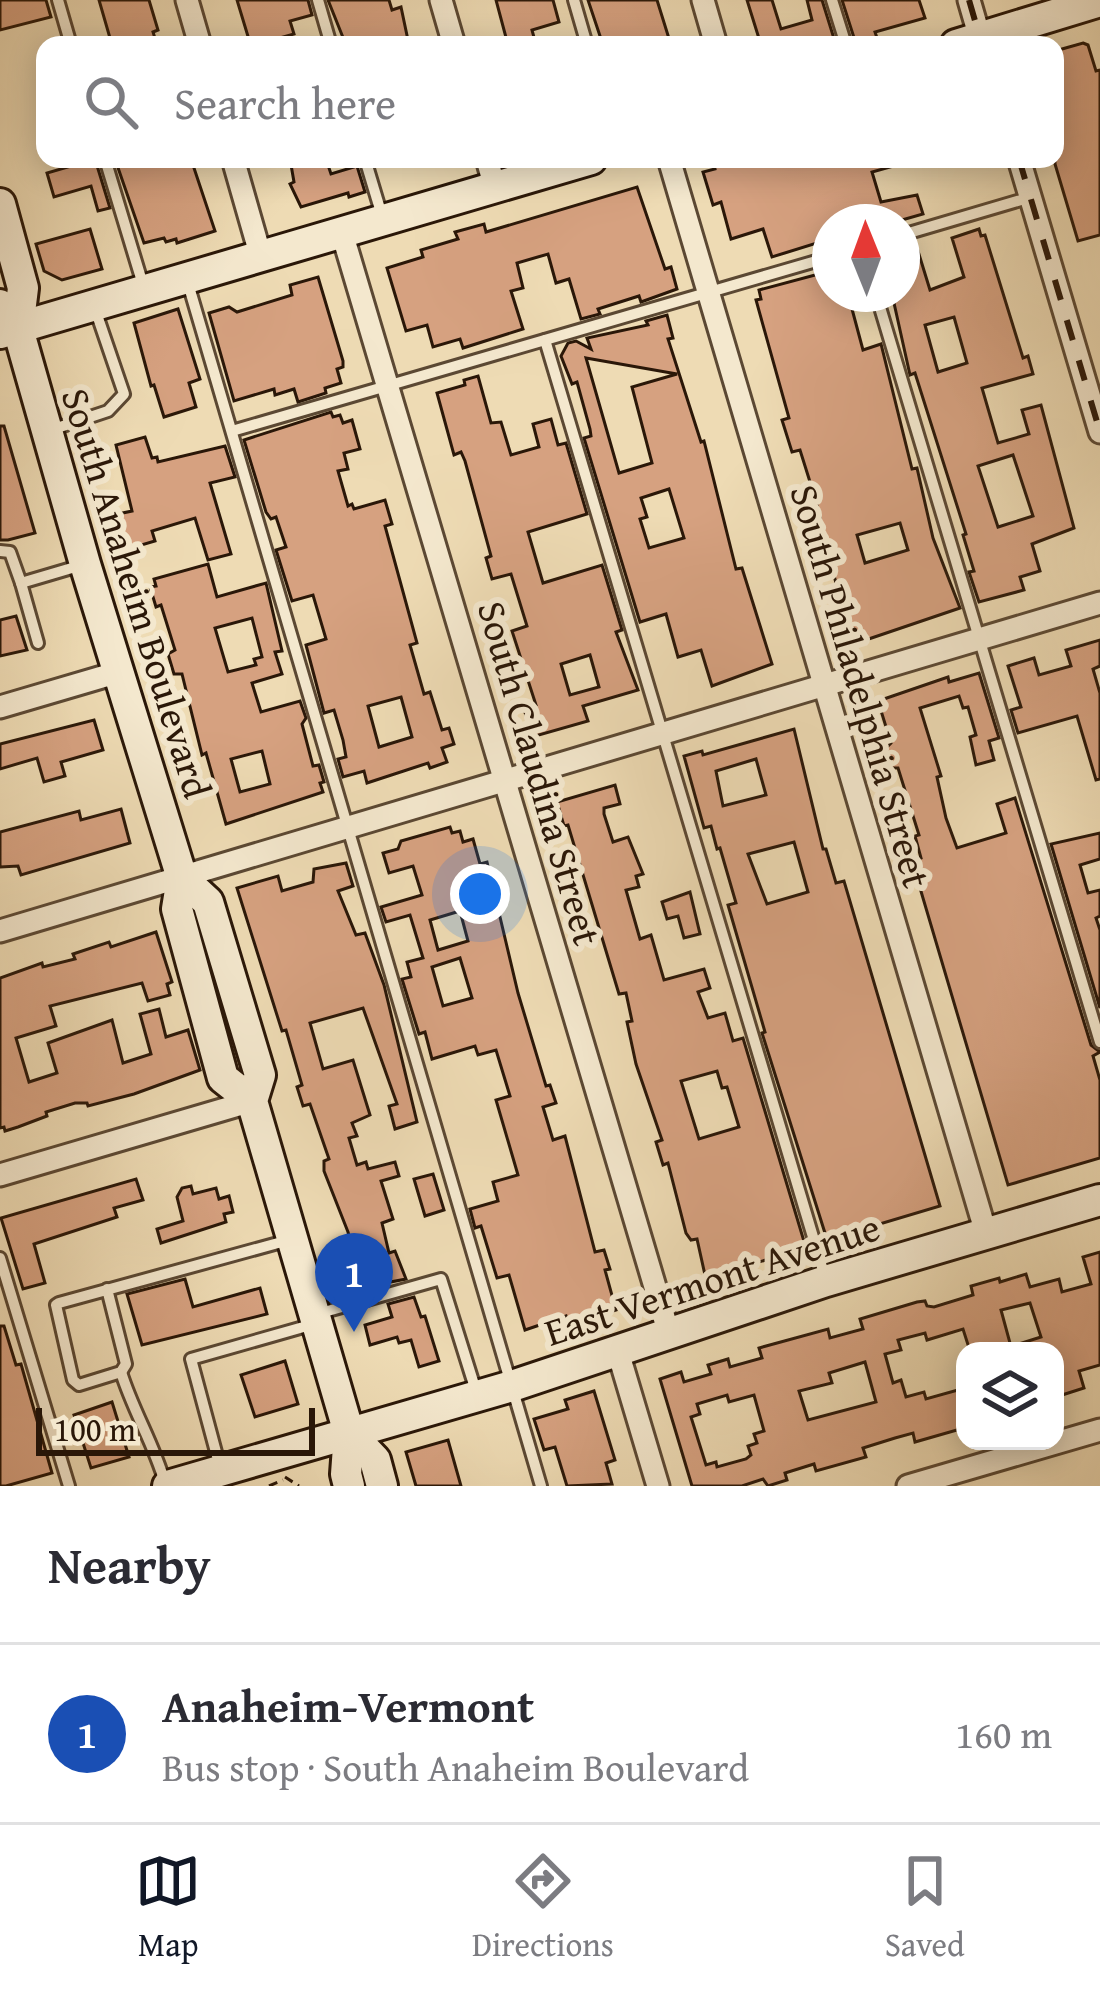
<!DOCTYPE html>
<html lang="en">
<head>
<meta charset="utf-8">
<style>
  :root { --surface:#fff; --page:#f7f7f7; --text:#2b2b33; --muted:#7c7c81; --line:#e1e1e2; --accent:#111827 }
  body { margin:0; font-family:"Gentium Book Plus",serif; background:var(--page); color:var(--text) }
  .controls { position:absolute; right:36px; bottom:36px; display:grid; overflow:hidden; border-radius:24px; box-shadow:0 6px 30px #0003 }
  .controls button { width:108px; height:108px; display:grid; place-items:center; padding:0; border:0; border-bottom:3px solid var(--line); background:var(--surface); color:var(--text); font:60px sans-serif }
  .compass { position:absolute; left:812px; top:204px; width:108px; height:108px; border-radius:50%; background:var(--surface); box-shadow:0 6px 30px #0003; rotate:359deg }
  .scale { position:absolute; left:36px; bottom:30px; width:279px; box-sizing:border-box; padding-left:12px; border:6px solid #2a1708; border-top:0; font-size:33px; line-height:42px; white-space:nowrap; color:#2a1708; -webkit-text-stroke:9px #f4e8ce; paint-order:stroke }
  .you { position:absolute; left:480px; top:894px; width:42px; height:42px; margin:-30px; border:9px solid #fff; border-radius:50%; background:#1a73e8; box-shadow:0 0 0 18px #1a73e833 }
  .badge { display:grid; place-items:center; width:78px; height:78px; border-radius:50%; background:var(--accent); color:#fff; font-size:39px; font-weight:700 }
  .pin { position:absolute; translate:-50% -99px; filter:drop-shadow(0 3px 6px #0008) }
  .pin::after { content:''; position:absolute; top:63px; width:42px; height:36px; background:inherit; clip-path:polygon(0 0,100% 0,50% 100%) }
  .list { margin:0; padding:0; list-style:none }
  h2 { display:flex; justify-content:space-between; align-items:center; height:156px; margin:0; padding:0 48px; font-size:51px }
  h2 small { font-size:39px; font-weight:400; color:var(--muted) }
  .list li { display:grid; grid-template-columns:78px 1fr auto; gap:36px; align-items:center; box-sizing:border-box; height:180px; padding:0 48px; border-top:3px solid var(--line) }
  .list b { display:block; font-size:45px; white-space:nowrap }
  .list p { margin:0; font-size:39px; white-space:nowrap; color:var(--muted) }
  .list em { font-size:39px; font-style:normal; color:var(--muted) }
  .icon { flex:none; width:66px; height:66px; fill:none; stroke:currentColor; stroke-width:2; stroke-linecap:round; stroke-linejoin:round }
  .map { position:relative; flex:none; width:1100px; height:1486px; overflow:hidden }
  .search { position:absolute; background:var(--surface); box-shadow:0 6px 30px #0003; left:36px; right:36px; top:36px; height:132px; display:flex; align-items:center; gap:30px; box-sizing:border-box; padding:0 42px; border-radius:24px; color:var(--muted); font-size:45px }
  .sheet { height:336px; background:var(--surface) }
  nav { display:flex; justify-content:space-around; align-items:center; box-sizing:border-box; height:168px; border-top:3px solid var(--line); background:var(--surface); font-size:33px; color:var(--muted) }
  nav a { display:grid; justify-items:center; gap:6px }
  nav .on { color:var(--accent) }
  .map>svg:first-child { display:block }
  .building { fill:#d6a180; stroke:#2a1708; stroke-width:3; fill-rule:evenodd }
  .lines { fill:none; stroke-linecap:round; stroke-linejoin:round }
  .lane-casing { stroke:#5b4833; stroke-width:16 }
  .street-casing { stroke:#5b4833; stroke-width:27 }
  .secondary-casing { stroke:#2a1708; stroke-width:36 }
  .path { stroke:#2a1708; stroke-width:3; stroke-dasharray:9 6; stroke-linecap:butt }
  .lane { stroke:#f4e8ce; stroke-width:10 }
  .street { stroke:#f4e8ce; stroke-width:21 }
  .secondary { stroke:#f4e8ce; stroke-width:30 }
  .rail { stroke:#2a1708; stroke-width:6; stroke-dasharray:21 21; stroke-linecap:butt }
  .labels { text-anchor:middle; stroke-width:12; stroke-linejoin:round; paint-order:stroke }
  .street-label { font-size:39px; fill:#2a1708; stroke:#f4e8ce }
</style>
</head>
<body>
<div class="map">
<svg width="1100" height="1486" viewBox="0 0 1100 1486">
  <rect width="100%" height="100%" fill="#eedbb4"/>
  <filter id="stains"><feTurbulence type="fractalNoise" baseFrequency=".00167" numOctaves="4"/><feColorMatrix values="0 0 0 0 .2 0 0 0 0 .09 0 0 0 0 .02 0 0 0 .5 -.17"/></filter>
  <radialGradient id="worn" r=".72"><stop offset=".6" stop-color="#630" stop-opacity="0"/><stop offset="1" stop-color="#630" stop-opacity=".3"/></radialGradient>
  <!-- building -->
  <g class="building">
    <path d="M0,0H46L51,17L0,30Z"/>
    <path d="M99,0H149L158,30L153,32L157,45H112Z"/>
    <path d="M237,0H308L312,15L290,21L294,34L283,37L285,45H257L256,41L250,43Z"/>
    <path d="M328,0H389L392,10L401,7L409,45H361L360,41L346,45Z"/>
    <path d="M496,0H553L559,22L532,30L536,45H508Z"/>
    <path d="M588,0H657L671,45H603Z"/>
    <path d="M747,0H772L781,29L812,20L807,0H822L836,45H761Z"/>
    <path d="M842,0H919L925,18L875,32L877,38L856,44Z"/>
    <path d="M1083,43L1088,45L1096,71L1100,70V235L1078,241L1055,164V51Z"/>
    <path d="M95,159L110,208L98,211L91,186L54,197L47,173Z"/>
    <path d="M115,159H191L215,231L177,243L176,239L166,242L164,238L144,243Z"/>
    <path d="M290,159H317L318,165L327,162L331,174L357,166L365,192L349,197L348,193L301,207L290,184L294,182Z"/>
    <path d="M730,159H900L901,164L872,172L881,202L917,195L923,214L895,222H830V239L772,257L763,229L731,239L721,202L713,205L703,172L715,169L714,164Z"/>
    <path d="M637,187L665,269L671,267L677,289L641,302L639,296L598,309L600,314L581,319L569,279L556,283L548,254L517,263L523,288L511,291L523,329L463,348L460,339L433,347L427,325L406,331L387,268L423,257L421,250L458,239L455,232L484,224L486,232Z"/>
    <path d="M90,229L102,269L62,280L44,271L36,244Z"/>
    <path d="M979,229L981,236L985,235L1023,358L1028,356L1033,374L982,388L998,443L1029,434L1022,410L1041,405L1074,528L1032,544L1040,571L1020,577L1024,590L979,602L969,572L974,571L963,535L966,534L915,373L910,375L892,294H902V245L911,242L914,253L918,251L930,290L964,277L952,238ZM954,317L967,363L938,372L925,325ZM1013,455L1033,516L998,527L978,466Z"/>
    <path d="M830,271V294H848L863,350L881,344L912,469L917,468L933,538L960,608L851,645L816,501L800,450L792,452L782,420L789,418L756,300L761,299L759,290ZM900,523L908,550L865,563L857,535Z"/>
    <path d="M318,277L343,361V367L337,369L341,383L325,388L326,393L298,402L294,389L275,395L274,389L234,401L209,313L229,307L237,312L292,295L290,285Z"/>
    <path d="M178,309L200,379L189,383L196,407L164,417L154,385L151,386L134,323Z"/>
    <path d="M667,315L673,338L668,339L701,442L704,441L736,569L742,568L772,664L712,686L701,650L678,657L666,614L640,622L584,438L591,436L590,429L577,382L572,384L561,356L568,343L576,341L591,349L587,338L648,325L646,321ZM586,358L677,374L632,387L652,463L619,473ZM669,489L684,538L649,548L640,519L647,517L641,498Z"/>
    <path d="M478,376L491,423L501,422L511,455L539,447L533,424L551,419L558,445L566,443L587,514L528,532L543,583L602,565L622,630L616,632L638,690L583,706L588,721L532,737L524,709L536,705L512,631L527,626L511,574L492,579L486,558L491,556L465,461L461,452L454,455L437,393L465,385L464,380ZM590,655L599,687L570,695L561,664Z"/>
    <path d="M331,412L333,417L340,415L343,423L352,420L360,449L344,453L348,469L338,471L348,506L352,504L354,509L385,500L392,524L385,526L417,643L410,645L424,694L430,692L442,730L449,728L454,744L442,748L447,762L430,768L428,763L367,783L364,771L343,777L338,759L346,757L343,740L334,710L324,713L306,645L326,639L313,595L292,601L276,550L286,547L276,517L271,519L266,512L244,440ZM401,697L412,737L379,747L368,706Z"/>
    <path d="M0,426H4L35,533L8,540H0Z"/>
    <path d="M145,437L152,458L157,457L158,462L225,446L235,477L210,483L231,554L208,560L195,518L152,531L155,541L128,549L118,514L132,511L116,445Z"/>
    <path d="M208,564L217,597L266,583L282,651L275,652L282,674L252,683L261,712L300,701L306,718L302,724L313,766L319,765L324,782L320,783L323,792L226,824L206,753L202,755L182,674H174L168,654L175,650L161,605L156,607L150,587L156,586L154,579ZM252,618L262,657L254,659L256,665L228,672L215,628ZM262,751L270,784L240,792L231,759Z"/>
    <path d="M16,616L27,650L0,656V620Z"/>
    <path d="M1100,640V666L1093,669L1100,693V779L1096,780L1077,716L1018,733L1011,710L1021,707L1008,666L1034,658L1039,675L1071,666L1066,650Z"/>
    <path d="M979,673L999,738L989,741L994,760L976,765L970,737L976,735L968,707L963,708L959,696L920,708L941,776L937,777L946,818L957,848L1006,833L997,804L1015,798L1091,1045L1100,1052L1093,1056L1100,1080V1158L1008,1185L912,861L921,858L915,836L919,835L898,768H891L886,748L891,743L878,701L948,677L949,682Z"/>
    <path d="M94,720L103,750L61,762L65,776L44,782L37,758L0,769V744Z"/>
    <path d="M794,729L823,849H826L836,883L844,881L940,1206L846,1234L848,1243L830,1249L762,1033L765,1032L728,905L736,903L720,848L717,849L711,826L704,828L684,756L702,751L703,755ZM756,759L766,795L723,806L716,771ZM794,842L808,892L767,904L748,854Z"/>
    <path d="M615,785L620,804L604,808V814L613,842L628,837L643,874L636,876L639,887L626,890L640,939L651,935L664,980L704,969L710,988L698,992L708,1018L725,1013L733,1041L743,1038L806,1248L732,1270L734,1276L707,1284L697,1239L691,1240L686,1233L668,1163L663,1165L656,1142L662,1140L636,1064L627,1022L632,1021L626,993L619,994L568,825L564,826L557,802ZM717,1071L722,1088L727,1087L739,1127L699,1139L681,1081Z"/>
    <path d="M121,809L130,843L21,875L18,866L0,867V832L79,811L81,820Z"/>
    <path d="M450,827L452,833L460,831L463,842L473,839L480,864L487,862L518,993L546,1086L550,1085L556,1103L543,1107L553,1140L565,1136L595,1252L604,1250L610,1269L605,1270L616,1310L591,1318L590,1314L567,1320L566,1316L525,1330L509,1275L497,1278L481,1226L475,1228L470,1209L498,1201L493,1182L518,1175L496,1100L510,1096L496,1050L478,1055L475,1046L432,1059L425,1032L419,1034L402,979L411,977L407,962L423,958L410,915L386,922L381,907L422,895L413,866L389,873L383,853L398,849L401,841ZM460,911L468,941L438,950L430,920ZM460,958L472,998L443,1006L432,967Z"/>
    <path d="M1100,833V859L1080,865L1088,893L1100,890V916L1096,918L1100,930V1008L1051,844Z"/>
    <path d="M346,863L353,886L338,891L356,935L365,933L384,985L417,1122L395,1129L389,1106L397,1104L363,1008L310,1023L323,1069L353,1060L370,1115L352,1123L357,1136L349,1138L357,1165L366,1162L368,1169L395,1162L399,1176L381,1181L393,1219L382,1223L389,1253L395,1251L406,1279L364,1287L353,1275L357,1265L348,1232L324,1171V1161L329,1159L310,1104L303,1106L297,1087L302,1085L286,1030L282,1031L237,888L278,876L282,891L313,882L314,869Z"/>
    <path d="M690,892L700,934L684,938L678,916L667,919L662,902Z"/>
    <path d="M156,932L172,982L167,984L170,995L148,1001L142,983L50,1006L56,1026L16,1038L29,1082L57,1073L48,1043L112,1020L123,1063L151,1054L140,1014L159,1009L166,1037L188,1030L200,1070L134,1094L88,1106L87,1103H75L46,1112L47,1116L18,1127L5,1131L4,1127L0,1128V978L42,963L43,967L75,959L73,954L109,942L111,947Z"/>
    <path d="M433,1174L444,1210L425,1216L414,1179Z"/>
    <path d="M136,1179L143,1200L114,1208L117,1217L34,1244L45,1283L23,1289L1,1218Z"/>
    <path d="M191,1186L193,1194L216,1188L219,1199L229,1196L233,1212L224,1214L226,1222L161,1243L157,1229L183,1221L177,1197L182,1188Z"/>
    <path d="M1100,1252V1365L1079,1371L1084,1388L1062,1395L1055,1372V1351H1007L1006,1348L1041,1337L1030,1303L1001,1310L1010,1343L970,1351L963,1329L927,1340L925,1333L898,1340L901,1350L885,1354L893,1383L901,1380L906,1397L924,1392L926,1399L965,1388V1417L961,1419L964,1428L915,1442L913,1433L895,1438L863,1448L866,1457L816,1471L814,1464L785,1473L787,1480L768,1486L763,1479L742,1486H692L660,1379L681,1372L684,1382L711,1374L708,1365L728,1359L730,1367L762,1358L759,1348L828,1329L830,1338L863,1329L860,1319L917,1302L925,1301L927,1306L934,1307L973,1295L971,1286L999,1278L1000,1282L1026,1274L1030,1287L1059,1279L1062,1292L1091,1284L1083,1257ZM865,1362L876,1402L808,1420L799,1391L832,1383L829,1373ZM727,1395L729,1402L754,1395L764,1431L754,1434L757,1443L748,1446L751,1455L746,1459L717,1467L716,1462L706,1465L691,1417L700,1414L697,1404Z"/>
    <path d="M185,1279L193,1307L260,1288L267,1314L142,1345L127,1294Z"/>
    <path d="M414,1297L421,1317L425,1316L439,1361L419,1367L411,1340L399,1343L397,1337L370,1345L365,1325L392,1317L388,1304Z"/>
    <path d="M0,1326H4L16,1365L21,1364L52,1473L6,1486H0Z"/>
    <path d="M285,1361L298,1404L255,1417L241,1375Z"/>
    <path d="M594,1391L615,1460L606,1463L612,1484L567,1486L555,1447L544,1450L534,1419L568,1409L565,1400Z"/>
    <path d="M112,1402L129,1457L91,1468L74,1415Z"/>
    <path d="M448,1440L461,1486H416L406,1452Z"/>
  </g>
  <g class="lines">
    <!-- lane casing -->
    <g class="lane-casing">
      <g id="lane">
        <path d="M58,0L71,45"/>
        <path d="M318,0L331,45"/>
        <path d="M574,0L587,45"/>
        <path d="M832,0L846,45"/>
        <path d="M105,159L144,288"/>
        <path d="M365,159L383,219"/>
        <path d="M902,235L1031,197"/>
        <path d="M187,280L541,1486"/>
        <path d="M876,294L1100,1042"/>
        <path d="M545,340L825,1277"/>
        <path d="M51,430L108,411L124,394L95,309"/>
        <path d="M232,431L830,257"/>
        <path d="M0,551L10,552L21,583L82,565"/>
        <path d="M21,583L38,643"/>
        <path d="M0,1258L69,1486"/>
        <path d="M107,1289L126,1364L121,1372L79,1385L73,1380L56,1305L59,1303L289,1240"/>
        <path d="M317,1314L441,1279L476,1391"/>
        <path d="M121,1372C133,1411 154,1444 165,1483"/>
        <path d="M220,1467L191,1359L314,1324"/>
      </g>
    </g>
    <!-- street casing -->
    <g class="street-casing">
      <g id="street">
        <path d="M187,0L200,45"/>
        <path d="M441,0L454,45"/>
        <path d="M703,0L716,45"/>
        <path d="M969,0L982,45"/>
        <path d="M233,159L261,257"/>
        <path d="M487,159L495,188"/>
        <path d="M669,159L986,1233"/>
        <path d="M1019,159L1100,432"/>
        <path d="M342,233L669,1334"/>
        <path d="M0,707L119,672"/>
        <path d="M0,931L1100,603"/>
        <path d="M0,1175L252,1101"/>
        <path d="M618,1352L658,1486"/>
        <path d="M908,1486L1100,1430"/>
      </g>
    </g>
    <!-- secondary casing -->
    <g class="secondary-casing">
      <g id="secondary">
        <path d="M956,45L1100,1"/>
        <path d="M0,204L23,288L18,329"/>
        <path d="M0,305L18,329L85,564L182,878L177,909L223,1078L252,1101"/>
        <path d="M0,333L591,159"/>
        <path d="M182,878L208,902L260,1075L252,1101L349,1433L346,1474L349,1486"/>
        <path d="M349,1433L375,1460L382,1486"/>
        <path d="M168,1486L512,1386L826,1281L1100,1200"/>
      </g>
    </g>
    <!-- path -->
    <g class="path">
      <path d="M285,1477L299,1486"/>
      <path d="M269,1486L283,1480"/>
    </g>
    <!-- lane -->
    <use href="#lane" class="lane"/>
    <!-- street -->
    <use href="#street" class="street"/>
    <!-- secondary -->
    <use href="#secondary" class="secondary"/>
    <!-- rail -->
    <g class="rail">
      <path d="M969,0L982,45"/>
      <path d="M1019,159L1100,432"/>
    </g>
  </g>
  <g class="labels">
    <!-- street labels -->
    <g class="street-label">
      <text transform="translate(137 593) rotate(73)" y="14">South Anaheim Boulevard</text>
      <text transform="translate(861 686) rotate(74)" y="14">South Philadelphia Street</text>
      <text transform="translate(540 773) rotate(74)" y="14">South Claudina Street</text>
      <text transform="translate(712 1279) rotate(-18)" y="14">East Vermont Avenue</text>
    </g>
  </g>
  <rect width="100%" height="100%" filter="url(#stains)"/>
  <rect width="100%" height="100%" fill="url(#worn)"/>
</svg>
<div class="controls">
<button><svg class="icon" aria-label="layers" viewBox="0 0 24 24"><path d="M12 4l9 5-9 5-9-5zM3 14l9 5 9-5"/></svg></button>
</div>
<svg class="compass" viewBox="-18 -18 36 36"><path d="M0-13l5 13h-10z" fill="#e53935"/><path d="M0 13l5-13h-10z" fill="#7c7c81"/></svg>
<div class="scale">100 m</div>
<div class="you"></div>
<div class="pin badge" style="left:354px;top:1332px;background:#1a4fb4">1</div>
<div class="search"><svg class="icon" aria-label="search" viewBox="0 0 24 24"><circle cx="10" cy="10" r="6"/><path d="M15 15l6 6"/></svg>Search here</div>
</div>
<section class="sheet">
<h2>Nearby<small></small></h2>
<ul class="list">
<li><span class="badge" style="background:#1a4fb4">1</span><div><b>Anaheim-Vermont</b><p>Bus stop · South Anaheim Boulevard</p></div><em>160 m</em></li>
</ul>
</section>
<nav>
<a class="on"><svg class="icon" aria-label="map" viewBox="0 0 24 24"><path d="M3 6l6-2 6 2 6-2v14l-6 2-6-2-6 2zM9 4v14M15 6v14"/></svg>Map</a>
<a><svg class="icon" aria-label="directions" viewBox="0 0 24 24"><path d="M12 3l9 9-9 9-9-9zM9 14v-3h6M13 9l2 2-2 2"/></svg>Directions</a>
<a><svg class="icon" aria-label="saved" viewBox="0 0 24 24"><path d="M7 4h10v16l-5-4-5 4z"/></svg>Saved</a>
</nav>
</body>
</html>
